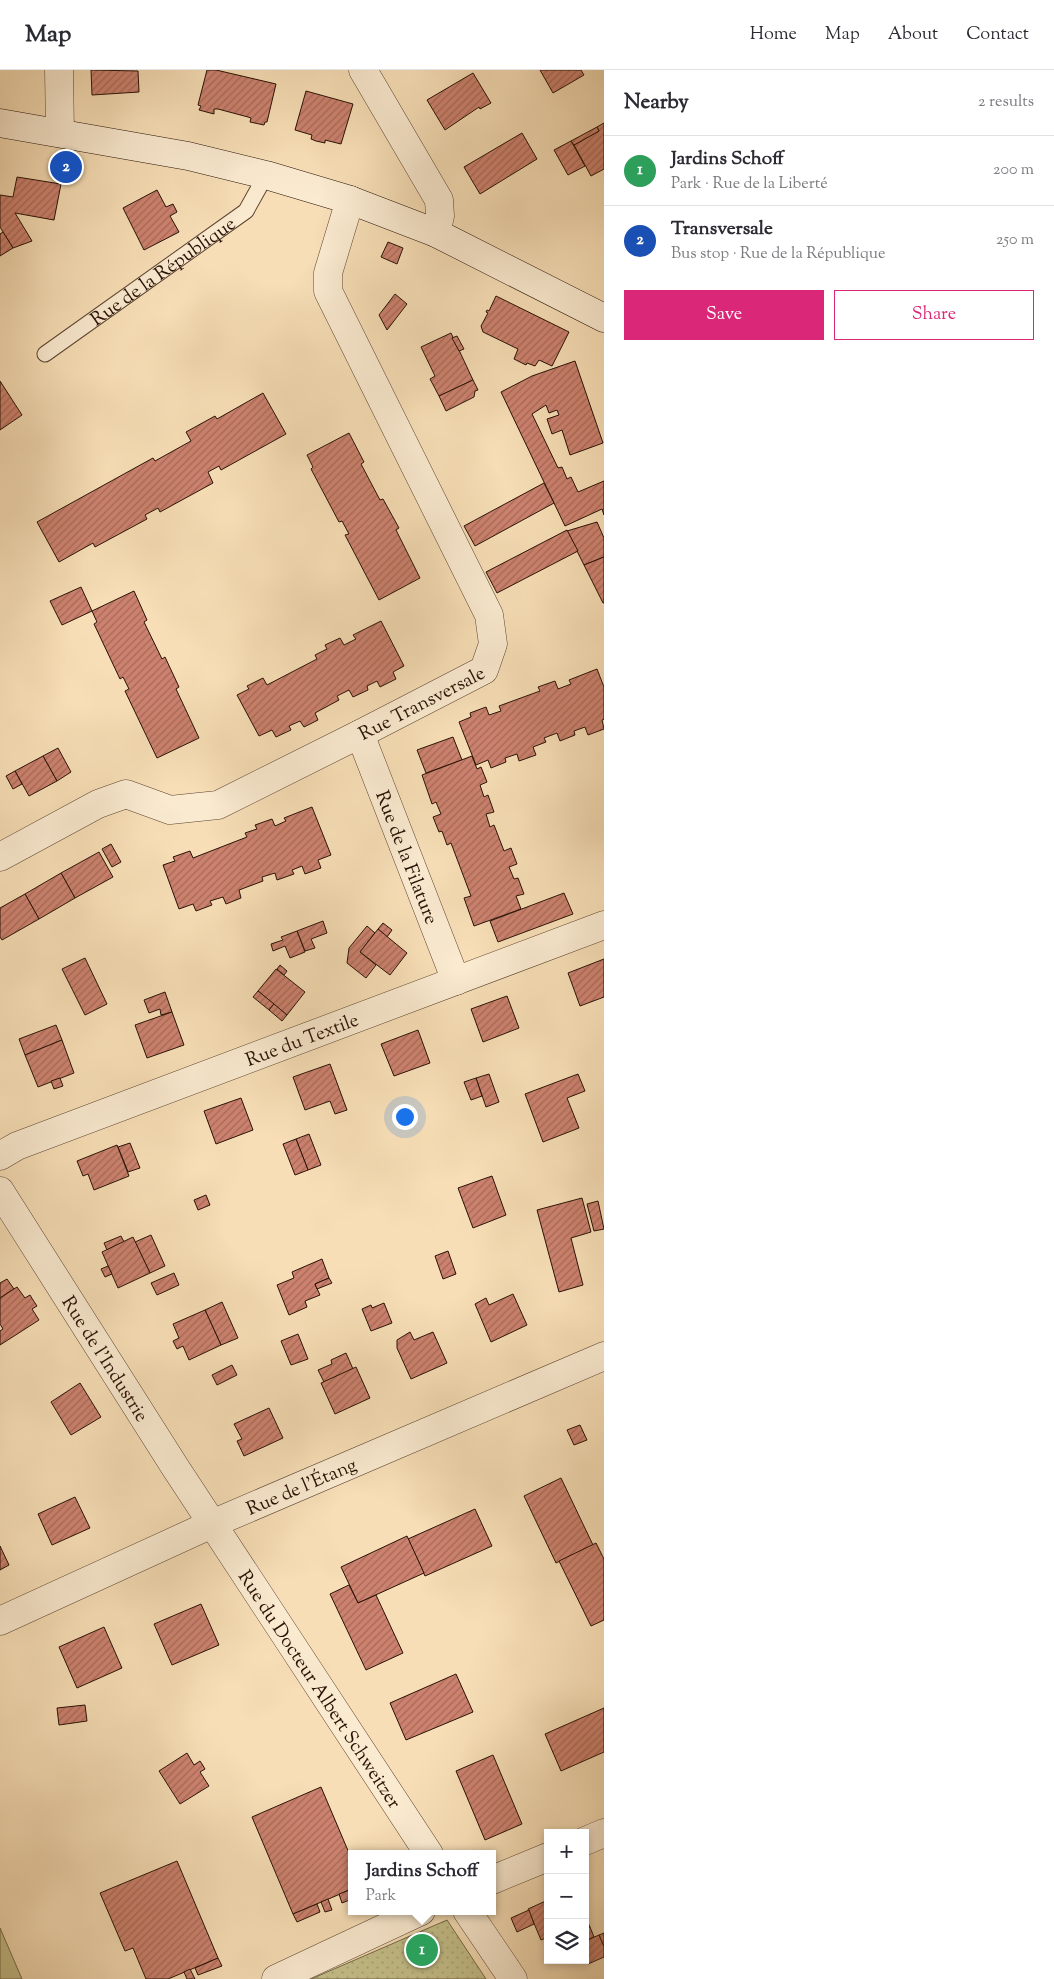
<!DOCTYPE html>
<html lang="en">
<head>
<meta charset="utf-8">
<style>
  :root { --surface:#fff; --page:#f7f7f7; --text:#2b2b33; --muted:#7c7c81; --line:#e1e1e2; --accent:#db2777 }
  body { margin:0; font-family:"Sorts Mill Goudy",serif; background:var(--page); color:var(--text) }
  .controls { position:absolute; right:15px; bottom:15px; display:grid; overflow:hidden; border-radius:0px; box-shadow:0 2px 8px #0003 }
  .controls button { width:45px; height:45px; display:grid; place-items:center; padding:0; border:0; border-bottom:1px solid var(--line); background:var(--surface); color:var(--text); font:25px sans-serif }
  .you { position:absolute; left:404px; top:1046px; width:18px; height:18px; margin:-12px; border:4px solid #fff; border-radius:50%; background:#1a73e8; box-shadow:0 0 0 8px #1a73e833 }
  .badge { display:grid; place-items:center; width:32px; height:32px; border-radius:50%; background:var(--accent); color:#fff; font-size:16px; font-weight:700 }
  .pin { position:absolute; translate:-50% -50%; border:2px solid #fff; box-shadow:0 1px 5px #0006 }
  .popup { position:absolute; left:348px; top:1780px; width:148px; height:65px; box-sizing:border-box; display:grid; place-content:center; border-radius:0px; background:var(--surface); filter:drop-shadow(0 1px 4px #0005); font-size:16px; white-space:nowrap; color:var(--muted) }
  .popup b { font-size:19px; color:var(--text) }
  .popup::after { content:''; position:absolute; left:50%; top:100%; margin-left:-10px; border:10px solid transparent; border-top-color:var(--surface) }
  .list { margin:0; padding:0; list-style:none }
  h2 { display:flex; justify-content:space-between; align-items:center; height:65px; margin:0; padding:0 20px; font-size:21px }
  h2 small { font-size:16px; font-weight:400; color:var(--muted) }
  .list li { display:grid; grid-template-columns:32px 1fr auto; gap:15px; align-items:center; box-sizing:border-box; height:70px; padding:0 20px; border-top:1px solid var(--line) }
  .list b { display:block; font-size:19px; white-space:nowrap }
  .list p { margin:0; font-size:16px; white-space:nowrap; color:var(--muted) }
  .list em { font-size:16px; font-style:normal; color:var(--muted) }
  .actions { display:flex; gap:10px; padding:15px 20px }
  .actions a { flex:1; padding:11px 0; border:1px solid var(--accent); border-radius:0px; text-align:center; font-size:18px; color:var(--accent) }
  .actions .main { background:var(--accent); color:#fff }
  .icon { flex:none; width:28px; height:28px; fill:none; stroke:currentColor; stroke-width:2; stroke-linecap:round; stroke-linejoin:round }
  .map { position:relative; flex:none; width:604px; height:1909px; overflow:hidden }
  header { display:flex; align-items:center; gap:30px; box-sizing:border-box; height:70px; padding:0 25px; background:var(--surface); border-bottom:1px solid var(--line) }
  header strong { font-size:24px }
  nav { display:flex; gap:28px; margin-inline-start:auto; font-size:18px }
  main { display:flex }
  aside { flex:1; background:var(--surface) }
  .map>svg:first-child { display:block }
  .park { fill:#c4bf89; stroke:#766847 }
  .garden { fill:url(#garden-dots); stroke:#766847 }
  .building { fill:url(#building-hatch); stroke:#281105 }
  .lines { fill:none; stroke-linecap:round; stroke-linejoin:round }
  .service-casing { stroke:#5c4431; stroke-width:17 }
  .minor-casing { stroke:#5c4431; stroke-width:29 }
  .secondary-casing { stroke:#281105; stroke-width:29 }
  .service { stroke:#faead0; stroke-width:15 }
  .minor { stroke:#faead0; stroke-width:28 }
  .secondary { stroke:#faead0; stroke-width:28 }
  .labels { text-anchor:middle; stroke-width:4; stroke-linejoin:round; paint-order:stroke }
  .street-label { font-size:19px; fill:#281105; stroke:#faead0 }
</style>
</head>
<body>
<header>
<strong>Map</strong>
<nav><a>Home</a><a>Map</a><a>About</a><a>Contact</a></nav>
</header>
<main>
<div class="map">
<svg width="604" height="1909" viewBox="0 0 604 1909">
  <defs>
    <pattern id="garden-dots" width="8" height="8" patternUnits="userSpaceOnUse" patternTransform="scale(1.25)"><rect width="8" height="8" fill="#c4bf89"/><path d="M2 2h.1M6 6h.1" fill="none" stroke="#a8a375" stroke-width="1.8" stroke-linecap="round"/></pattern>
    <pattern id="building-hatch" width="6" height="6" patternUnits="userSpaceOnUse" patternTransform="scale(1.25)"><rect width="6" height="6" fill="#cd826f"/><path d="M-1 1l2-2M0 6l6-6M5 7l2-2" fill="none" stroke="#a66959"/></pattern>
  </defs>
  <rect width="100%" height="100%" fill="#f7deb6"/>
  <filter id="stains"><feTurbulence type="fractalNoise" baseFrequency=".004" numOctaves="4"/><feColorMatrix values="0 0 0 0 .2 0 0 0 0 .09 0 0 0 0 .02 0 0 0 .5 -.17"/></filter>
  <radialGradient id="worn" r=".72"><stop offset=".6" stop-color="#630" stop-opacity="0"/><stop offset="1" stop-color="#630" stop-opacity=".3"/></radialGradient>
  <!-- park -->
  <path class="park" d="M0,1858L22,1909H0Z"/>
  <!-- garden -->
  <path class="garden" d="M447,1850L486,1909H311Z"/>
  <!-- building -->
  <g class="building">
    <path d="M91,0L138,1L139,22L92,25Z"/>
    <path d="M207,0H216L276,14L267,52H265L264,55L250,52L251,48L248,47L218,39H214V44L199,40L201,36L198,35Z"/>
    <path d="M540,0H581L584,5L553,23Z"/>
    <path d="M473,3L491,33L480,39L479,37L445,60L427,30Z"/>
    <path d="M306,21L353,34L341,74L325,70V73L316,71L311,69L312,65L295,60Z"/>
    <path d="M604,53V99L591,106L574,75L599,61L597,57Z"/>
    <path d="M597,57L599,61L574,75L571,71Z"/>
    <path d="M522,63L537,89L480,124L464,97Z"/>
    <path d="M571,71L585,96L568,105L554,80Z"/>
    <path d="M17,107L61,114L54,150L15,143L32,171L13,178L0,157V125L13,127Z"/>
    <path d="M157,120L166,137L173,134L177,142L170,146L179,162L144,180L123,138Z"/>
    <path d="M3,162L13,178L0,186V164Z"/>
    <path d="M388,172L403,178L397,194L381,187Z"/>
    <path d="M395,224L407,234L387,260L379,245Z"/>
    <path d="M496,226L569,262L552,296L539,290L535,296L527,293L526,295L514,289L518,279L483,262L481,256L488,243L486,242L487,240L489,241Z"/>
    <path d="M451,263L473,310L439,326L430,309L435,306L421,277Z"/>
    <path d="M457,266L464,279L459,281L452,268Z"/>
    <path d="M575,291L603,373L570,385L562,360L552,364L547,349L559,345L557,340L549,343L546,335L532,344L558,398L562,397L567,409L571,407L578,422L604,411V445L602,439L565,456L501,322L532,306Z"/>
    <path d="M473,310L478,320L475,321L474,327L446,341L439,326Z"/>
    <path d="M0,311L22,345L0,360Z"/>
    <path d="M263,323L286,364L221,400L219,396L208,402L213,413L160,442L158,438L145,445L147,449L95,477L93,473L59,492L37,452L153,388L155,391L191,371L186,362L215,346L217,349Z"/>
    <path d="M349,363L364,392L361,394L380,430L383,429L399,458L396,460L420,508L379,530L345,465L349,464L342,451L339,452L311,399L313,397L307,385Z"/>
    <path d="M544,413L554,433L475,476L464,456Z"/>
    <path d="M597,452L604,468V487L584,495L567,461Z"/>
    <path d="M567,460L578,481L497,523L486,502Z"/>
    <path d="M604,487V533H603L584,495Z"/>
    <path d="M81,517L92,541L62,555L50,531Z"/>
    <path d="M134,521L147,550L144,552L162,589L165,587L179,617L176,619L199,668L157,688L125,621L129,619L123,607L120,609L94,554L97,552L92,541Z"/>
    <path d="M381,551L404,596L393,602L396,609L380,617L377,611L367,616L368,620L353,627L349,620L337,626L339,630L315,643L318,650L304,657L300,651L289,656L291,660L276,667L272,660L259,666L237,625L249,619L247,616L263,608L267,615L317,589L315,585L327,579L325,575L340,568L344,575L356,569L353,565Z"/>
    <path d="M597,599L604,617V649L602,650L604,659L588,665L585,657L574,661L575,665L560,671L557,663L544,668L546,672L533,677L536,685L519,691L517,684L505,688L506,692L491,698L488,690L476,695L459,652L471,647L470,643L486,637L489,645L501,641L499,636L540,621L538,617L555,611L558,619L571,614L569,610Z"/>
    <path d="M453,667L462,690L426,703L417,680Z"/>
    <path d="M58,678L71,702L57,711L43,686Z"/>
    <path d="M43,686L57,711L29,726L15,701Z"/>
    <path d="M472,686L477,699L481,697L487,712L480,715L484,727L488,725L494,742L486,744L490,757L494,755L504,781L511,778L517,794L509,797L514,809L518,808L524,824L516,826L521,839L474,856L464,828L471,826L451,773L447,775L442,761L439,762L433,747L441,744L436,732L432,734L422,705Z"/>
    <path d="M15,701L22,714L13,719L6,706Z"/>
    <path d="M312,737L331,785L318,790L321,798L305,804L302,796L292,800L294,804L277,810L275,803L262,807L263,811L239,820L241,828L226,834L223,827L210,831L212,835L196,841L193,834L179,839L163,795L175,791L173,787L190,781L193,788L247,767L245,763L257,759L255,755L272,749L275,756L286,751L284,748Z"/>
    <path d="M111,774L121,792L112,797L102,779Z"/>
    <path d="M99,782L113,807L75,828L61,803Z"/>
    <path d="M61,803L75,828L39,849L25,824Z"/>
    <path d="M564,823L573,844L498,872L490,851Z"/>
    <path d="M25,824L39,849L2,870L0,867V838Z"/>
    <path d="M323,851L327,863L311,869L315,878L305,881L297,861Z"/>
    <path d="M383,853L392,860L387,867L378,859Z"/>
    <path d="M367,856L375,863L360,882L376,895L366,908L347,893L349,878Z"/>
    <path d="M378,859L407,883L390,905L360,882Z"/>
    <path d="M297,861L305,882L290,888L285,876L273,881L271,874L283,870L281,867Z"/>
    <path d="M85,888L107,934L85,945L62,899Z"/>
    <path d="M604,889V927L580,936L568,903Z"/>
    <path d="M280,895L287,901L284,905L277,899Z"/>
    <path d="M276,899L305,922L287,945L258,921Z"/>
    <path d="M258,921L274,934L269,940L253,927Z"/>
    <path d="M165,922L172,942L161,945L160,939L149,943L144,930Z"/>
    <path d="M507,926L519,958L483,972L471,939Z"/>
    <path d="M274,934L287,945L282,951L269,940Z"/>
    <path d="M172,942L184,975L147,988L135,955Z"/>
    <path d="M56,955L62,970L25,985L19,969Z"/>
    <path d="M418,960L430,993L394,1006L381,974Z"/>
    <path d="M62,970L74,1003L38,1017L25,985Z"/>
    <path d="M330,994L347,1040L335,1044L330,1031L305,1040L293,1007Z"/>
    <path d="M489,1004L499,1032L486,1037L476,1008Z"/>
    <path d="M578,1004L585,1021L567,1028L579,1058L543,1072L525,1024Z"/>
    <path d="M60,1008L63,1016L54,1019L51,1011Z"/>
    <path d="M476,1008L482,1026L471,1030L464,1012Z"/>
    <path d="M241,1028L253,1060L216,1074L204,1041Z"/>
    <path d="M309,1064L321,1095L308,1100L296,1069Z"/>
    <path d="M296,1069L308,1100L295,1105L283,1074Z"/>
    <path d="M130,1073L140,1098L128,1102L118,1077Z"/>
    <path d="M117,1075L129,1106L94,1120L88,1104L83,1106L77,1091Z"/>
    <path d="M492,1106L506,1145L473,1158L458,1118Z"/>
    <path d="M206,1125L210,1135L198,1140L194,1130Z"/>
    <path d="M582,1128L591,1162L571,1168L583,1215L559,1222L537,1140Z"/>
    <path d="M598,1131L604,1159L594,1161L587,1134Z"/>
    <path d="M151,1165L165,1196L150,1203L135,1172Z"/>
    <path d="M121,1166L124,1172L107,1180L104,1173Z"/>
    <path d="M133,1167L150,1203L118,1218L102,1182Z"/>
    <path d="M448,1181L456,1204L443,1209L435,1186Z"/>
    <path d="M322,1189L329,1208L315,1214L320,1225L305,1231L307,1237L289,1245L277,1215L294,1208L292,1202Z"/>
    <path d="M108,1196L112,1204L105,1207L101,1199Z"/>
    <path d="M174,1203L179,1215L157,1225L151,1213Z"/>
    <path d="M329,1208L332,1213L317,1219L315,1214Z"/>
    <path d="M7,1209L14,1219L0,1228V1213Z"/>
    <path d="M17,1217L25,1228L30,1225L33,1230L37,1236L32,1239L39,1250L0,1275V1261L3,1259L0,1254V1228Z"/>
    <path d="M513,1224L527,1255L491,1272L475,1234L486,1228L489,1235Z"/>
    <path d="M222,1232L238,1268L221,1275L205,1240Z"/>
    <path d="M384,1233L392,1253L371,1261L362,1239L371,1235L372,1238Z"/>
    <path d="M205,1240L221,1275L189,1290L183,1276L177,1279L173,1271L179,1268L173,1254Z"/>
    <path d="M410,1262L414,1270L433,1262L447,1293L411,1309L397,1278V1270Z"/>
    <path d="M298,1264L308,1289L291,1295L281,1271Z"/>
    <path d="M346,1283L353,1299L324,1312L318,1300L332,1294L331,1290Z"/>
    <path d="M232,1295L237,1305L217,1315L212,1305Z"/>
    <path d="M356,1297L370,1328L335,1344L321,1313Z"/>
    <path d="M80,1313L101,1347L71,1365L51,1332Z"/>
    <path d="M269,1338L283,1368L244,1386L237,1371L242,1369L234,1354Z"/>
    <path d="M580,1355L587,1370L574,1375L567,1360Z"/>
    <path d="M561,1408L593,1475L556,1493L524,1426Z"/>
    <path d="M75,1427L90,1458L52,1475L38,1444Z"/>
    <path d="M475,1439L492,1476L425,1506L408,1469Z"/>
    <path d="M407,1466L424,1503L358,1533L341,1497Z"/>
    <path d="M596,1473L604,1489V1550L591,1556L559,1491Z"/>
    <path d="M0,1476L9,1495L0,1500Z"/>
    <path d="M349,1515L358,1533L376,1525L403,1583L366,1600L330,1524Z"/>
    <path d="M201,1534L219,1575L172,1595L154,1554Z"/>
    <path d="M104,1557L122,1598L77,1618L59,1577Z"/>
    <path d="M456,1604L473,1642L406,1670L390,1633Z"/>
    <path d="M85,1635L87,1651L59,1655L57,1638Z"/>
    <path d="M604,1638V1682L561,1701L545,1664Z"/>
    <path d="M187,1683L194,1695L200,1691L202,1694L205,1699L200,1702L209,1716L180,1734L159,1701Z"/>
    <path d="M493,1685L522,1754L485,1770L456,1701Z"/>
    <path d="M321,1717L352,1790V1819L293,1844L252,1747Z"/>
    <path d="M177,1791L218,1888L168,1909H146L133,1878L125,1881L100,1823Z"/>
    <path d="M352,1819V1829L342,1833L339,1824Z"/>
    <path d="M328,1829L332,1840L325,1842L321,1832Z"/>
    <path d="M548,1830V1867L541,1870L528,1839Z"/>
    <path d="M317,1834L320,1842L297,1852L293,1844Z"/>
    <path d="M529,1840L534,1854L517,1862L511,1848Z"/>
    <path d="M585,1851H587L590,1857L585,1859Z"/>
    <path d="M590,1857L594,1867L585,1871V1859Z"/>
    <path d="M604,1863V1877L599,1865Z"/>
    <path d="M599,1865L604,1877V1887L588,1894L585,1888V1871Z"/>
    <path d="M218,1888L222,1896L198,1905L195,1898Z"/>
    <path d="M190,1899L195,1909H187L184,1902Z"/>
  </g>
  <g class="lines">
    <!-- service casing -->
    <g class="service-casing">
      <g id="service">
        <path id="s1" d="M45,284L246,141L266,105"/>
      </g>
    </g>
    <!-- minor casing -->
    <g class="minor-casing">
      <g id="minor">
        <path d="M59,0L60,63"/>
        <path d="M363,0L439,130L440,146L436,163"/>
        <path id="s2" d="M360,664L456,911"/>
        <path id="s3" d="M0,787L98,734L126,724L170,740L218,735L360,664L484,600L493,574L489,545L328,221V203L350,130"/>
        <path id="s4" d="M0,1086L17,1076L604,855"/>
        <path id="s5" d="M0,1121L175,1397L429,1784"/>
        <path id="s6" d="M0,1551L214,1453L604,1286"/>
        <path d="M585,1771L604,1763"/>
        <path d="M492,1810L548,1787"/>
        <path d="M467,1841L513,1909"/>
        <path d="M276,1909L421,1841"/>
      </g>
    </g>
    <!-- secondary casing -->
    <g class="secondary-casing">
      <path id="secondary" d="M0,53L188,86L266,105L350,130L436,163L604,248"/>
    </g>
    <!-- service -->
    <use href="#service" class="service"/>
    <!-- minor -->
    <use href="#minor" class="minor"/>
    <!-- secondary -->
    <use href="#secondary" class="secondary"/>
  </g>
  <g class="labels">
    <!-- street labels -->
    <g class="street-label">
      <text dy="7" stroke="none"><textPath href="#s1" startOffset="144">Rue de la République</textPath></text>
      <text dy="7" stroke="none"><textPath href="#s3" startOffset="464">Rue Transversale</textPath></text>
      <text dy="7" stroke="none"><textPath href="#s2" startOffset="132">Rue de la Filature</textPath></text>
      <text dy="7" stroke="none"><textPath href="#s4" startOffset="324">Rue du Textile</textPath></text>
      <text dy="7" stroke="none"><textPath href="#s5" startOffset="198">Rue de l'Industrie</textPath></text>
      <text dy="7" stroke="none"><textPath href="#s6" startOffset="330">Rue de l'Étang</textPath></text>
      <text dy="7" stroke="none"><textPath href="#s5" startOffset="592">Rue du Docteur Albert Schweitzer</textPath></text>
    </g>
  </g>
  <rect width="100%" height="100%" filter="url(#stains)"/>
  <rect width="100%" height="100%" fill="url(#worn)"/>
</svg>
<div class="controls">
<button>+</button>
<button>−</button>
<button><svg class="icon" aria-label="layers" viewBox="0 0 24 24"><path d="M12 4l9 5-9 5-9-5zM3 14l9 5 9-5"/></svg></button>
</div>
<div class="you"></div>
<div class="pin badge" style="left:422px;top:1880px;background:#2e9e5b">1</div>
<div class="popup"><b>Jardins Schoff</b>Park</div>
<div class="pin badge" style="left:66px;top:97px;background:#1a4fb4">2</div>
</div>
<aside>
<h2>Nearby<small>2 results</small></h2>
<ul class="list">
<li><span class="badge" style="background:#2e9e5b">1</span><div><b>Jardins Schoff</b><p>Park · Rue de la Liberté</p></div><em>200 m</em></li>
<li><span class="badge" style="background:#1a4fb4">2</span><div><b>Transversale</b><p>Bus stop · Rue de la République</p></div><em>250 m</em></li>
</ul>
<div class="actions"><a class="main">Save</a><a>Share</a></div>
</aside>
</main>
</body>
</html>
